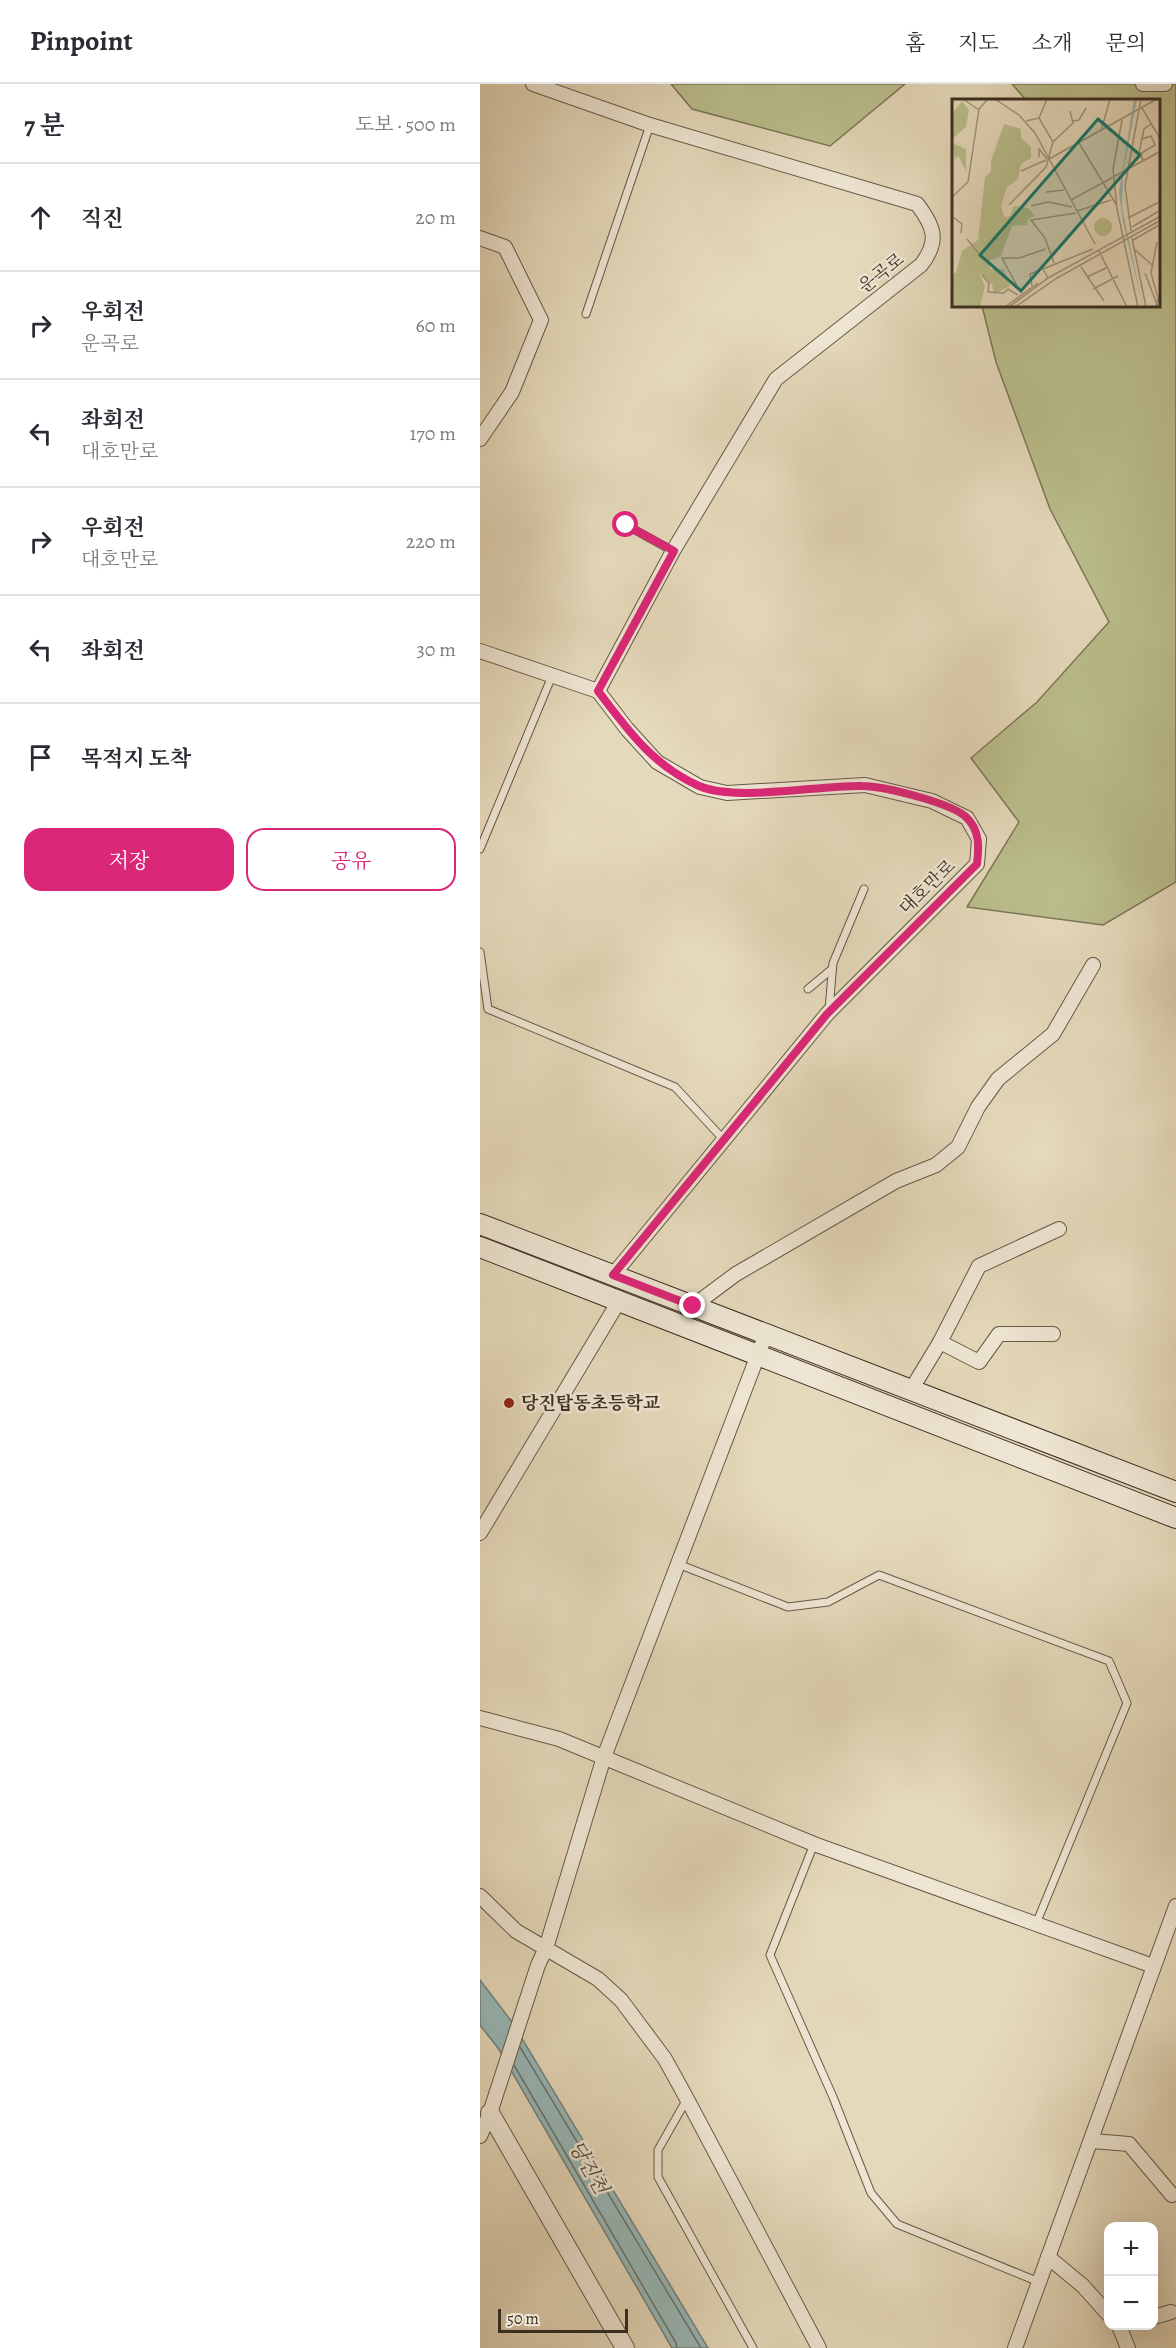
<!DOCTYPE html>
<html lang="ko">
<head>
<meta charset="utf-8">
<style>
  :root { --surface:#fff; --page:#f7f7f7; --text:#2b2b33; --muted:#7c7c81; --line:#e1e1e2; --accent:#db2777 }
  body { margin:0; font-family:Alegreya,"Noto Serif KR",serif; background:var(--page); color:var(--text) }
  .controls { position:absolute; right:18px; bottom:18px; display:grid; overflow:hidden; border-radius:12px; box-shadow:0 6px 24px #0002 }
  .controls button { width:54px; height:54px; display:grid; place-items:center; padding:0; border:0; border-bottom:2px solid var(--line); background:var(--surface); color:var(--text); font:30px sans-serif }
  .scale { position:absolute; left:18px; bottom:15px; width:130px; box-sizing:border-box; padding-left:6px; border:3px solid #3c2f22; border-top:0; font-size:16px; line-height:21px; white-space:nowrap; color:#3c2f22; -webkit-text-stroke:4px #eee6d3; paint-order:stroke }
  .stop { position:absolute; width:18px; height:18px; margin:-14px; border:4px solid #db2777; border-radius:50%; background:#fff }
  .stop.end { background:#db2777; border-color:#fff; box-shadow:0 2px 6px #0008 }
  .list { margin:0; padding:0; list-style:none }
  h2 { display:flex; justify-content:space-between; align-items:center; height:78px; margin:0; padding:0 24px; font-size:26px }
  h2 small { font-size:20px; font-weight:400; color:var(--muted) }
  .list li { display:grid; grid-template-columns:39px 1fr auto; gap:18px; align-items:center; box-sizing:border-box; height:108px; padding:0 24px; border-top:2px solid var(--line) }
  .list b { display:block; font-size:22px; white-space:nowrap }
  .list p { margin:0; font-size:20px; white-space:nowrap; color:var(--muted) }
  .list em { font-size:20px; font-style:normal; color:var(--muted) }
  .actions { display:flex; gap:12px; padding:18px 24px }
  .actions a { flex:1; padding:14px 0; border:2px solid var(--accent); border-radius:18px; text-align:center; font-size:21px; color:var(--accent) }
  .actions .main { background:var(--accent); color:#fff }
  .icon { flex:none; width:33px; height:33px; fill:none; stroke:currentColor; stroke-width:2; stroke-linecap:round; stroke-linejoin:round }
  .map { position:relative; flex:none; width:696px; height:2264px; overflow:hidden }
  header { display:flex; align-items:center; gap:36px; box-sizing:border-box; height:84px; padding:0 30px; background:var(--surface); border-bottom:2px solid var(--line) }
  header strong { font-size:28px }
  nav { display:flex; gap:33px; margin-inline-start:auto; font-size:21px }
  main { display:flex }
  aside { flex:1; background:var(--surface) }
  .map>svg:first-child { display:block }
  .green { fill:#babe8c; stroke:#7b7657; stroke-width:1.5 }
  .water { fill:#98b9b9; stroke:#73827d; stroke-width:1.5 }
  .lines { fill:none; stroke-linecap:round; stroke-linejoin:round }
  .shore { stroke:#6a746e; stroke-width:1.5 }
  .service-casing { stroke:#665a48; stroke-width:9 }
  .minor-casing { stroke:#665a48; stroke-width:16 }
  .tertiary-casing { stroke:#665a48; stroke-width:20 }
  .secondary-casing { stroke:#3c2f22; stroke-width:22 }
  .service { stroke:#eee6d3; stroke-width:7 }
  .minor { stroke:#eee6d3; stroke-width:14 }
  .tertiary { stroke:#eee6d3; stroke-width:18 }
  .secondary { stroke:#eee6d3; stroke-width:20 }
  .route { stroke:#db2777; stroke-width:8 }
  .poi-dot { fill:#8f2418; stroke:#eee6d3; stroke-width:2 }
  .labels { text-anchor:middle; stroke-width:5; stroke-linejoin:round; paint-order:stroke }
  .street-label { font-size:18px; fill:#3c2f22; stroke:#eee6d3 }
  .poi-label { font-size:18px; font-weight:bold; fill:#3c2f22; stroke:#eee6d3; text-anchor:start }
  .water-label { font-size:20px; font-style:italic; fill:#4e4b40; stroke:#eee6d3 }
  .inset-road { fill:none; stroke:#a1957e; stroke-width:1.5 }
  .view { fill:#0f766e; fill-opacity:0.15; stroke:#0f766e; stroke-width:3 }
  .inset-edge { fill:none; stroke:#3c2f22; stroke-width:3 }
</style>
</head>
<body>
<header>
<strong>Pinpoint</strong>
<nav><a>홈</a><a>지도</a><a>소개</a><a>문의</a></nav>
</header>
<main>
<aside>
<h2>7 분<small>도보 · 500 m</small></h2>
<ul class="list">
<li><svg class="icon" aria-label="ahead" viewBox="0 0 24 24"><path d="M12 20V5M6 11l6-6 6 6"/></svg><div><b>직진</b></div><em>20 m</em></li>
<li><svg class="icon" aria-label="right" viewBox="0 0 24 24"><path d="M7 20v-9h11M14 6l5 5-5 5"/></svg><div><b>우회전</b><p>운곡로</p></div><em>60 m</em></li>
<li><svg class="icon" aria-label="left" viewBox="0 0 24 24"><path d="M17 20v-9H6M10 6l-5 5 5 5"/></svg><div><b>좌회전</b><p>대호만로</p></div><em>170 m</em></li>
<li><svg class="icon" aria-label="right" viewBox="0 0 24 24"><path d="M7 20v-9h11M14 6l5 5-5 5"/></svg><div><b>우회전</b><p>대호만로</p></div><em>220 m</em></li>
<li><svg class="icon" aria-label="left" viewBox="0 0 24 24"><path d="M17 20v-9H6M10 6l-5 5 5 5"/></svg><div><b>좌회전</b></div><em>30 m</em></li>
<li><svg class="icon" aria-label="arrive" viewBox="0 0 24 24"><path d="M6 21V4h12l-3 4 3 4H6"/></svg><div><b>목적지 도착</b></div></li>
</ul>
<div class="actions"><a class="main">저장</a><a>공유</a></div>
</aside>
<div class="map">
<svg width="696" height="2264" viewBox="0 0 696 2264">
  <rect width="100%" height="100%" fill="#e5d9bb"/>
  <filter id="stains"><feTurbulence type="fractalNoise" baseFrequency=".00333" numOctaves="4"/><feColorMatrix values="0 0 0 0 .2 0 0 0 0 .09 0 0 0 0 .02 0 0 0 .5 -.17"/></filter>
  <radialGradient id="worn" r=".72"><stop offset=".6" stop-color="#630" stop-opacity="0"/><stop offset="1" stop-color="#630" stop-opacity=".3"/></radialGradient>
  <!-- green -->
  <g class="green">
    <path d="M191,0H425L350,62L212,25Z"/>
    <path d="M532,0H696V798L623,841L487,823L539,738L491,674L557,618L629,538L570,425L516,278L502,222H680V16H546Z"/>
  </g>
  <!-- water -->
  <path class="water" d="M0,1896L32,1938L228,2264H192L18,1964L0,1941Z"/>
  <g class="lines">
    <!-- shore -->
    <g class="shore">
      <path d="M40,1963L221,2264"/>
      <path d="M34,1981L196,2259L197,2264"/>
    </g>
    <!-- service casing -->
    <g class="service-casing">
      <g id="service">
        <path d="M106,230L170,41"/>
        <path d="M146,441L193,467"/>
        <path d="M0,765L72,592"/>
        <path d="M0,868L8,925L195,1003L244,1056"/>
        <path d="M328,905L352,885"/>
        <path d="M349,925L353,879L384,805"/>
        <path d="M198,1480L308,1523L348,1518L399,1491L629,1577L647,1619L556,1840"/>
        <path d="M334,1760L290,1871L353,2013L391,2109L417,2140L559,2198"/>
        <path d="M207,2015L178,2066V2093L273,2264"/>
      </g>
    </g>
    <!-- minor casing -->
    <g class="minor-casing">
      <g id="minor">
        <path d="M53,0L170,41L437,120C454,142 460,157 441,181L296,295L193,467L118,607"/>
        <path d="M663,0H685"/>
        <path d="M0,154L25,163L61,236L32,308L0,355"/>
        <path d="M0,567L118,607L147,645L177,678L220,703L247,709L385,701L452,717L487,734L499,755L497,780L347,930L133,1191"/>
        <path d="M213,1222L256,1190L416,1097L456,1081L478,1063L498,1023L518,995L573,950L613,881"/>
        <path d="M460,1258L499,1278L519,1250H573"/>
        <path d="M431,1306L460,1258L499,1182L579,1145"/>
        <path d="M0,1449L139,1217"/>
        <path d="M0,1634L79,1655L334,1760L673,1882"/>
        <path d="M0,1812L36,1847L118,1895L141,1916L185,1975L207,2015L339,2264"/>
        <path d="M0,2052L10,2029L58,1881L66,1864L124,1673L286,1250"/>
        <path d="M612,2057L649,2060L692,2111"/>
        <path d="M568,2173L603,2202L628,2230"/>
        <path d="M674,2233L691,2228"/>
        <path d="M639,2242L648,2264"/>
        <path d="M535,2264L696,1822"/>
      </g>
    </g>
    <!-- tertiary casing -->
    <g class="tertiary-casing">
      <path id="tertiary" d="M10,2029L145,2264"/>
    </g>
    <!-- secondary casing -->
    <g class="secondary-casing">
      <g id="secondary">
        <path d="M0,1140L696,1408"/>
        <path d="M0,1163L696,1434"/>
      </g>
    </g>
    <!-- service -->
    <use href="#service" class="service"/>
    <!-- minor -->
    <use href="#minor" class="minor"/>
    <!-- tertiary -->
    <use href="#tertiary" class="tertiary"/>
    <!-- secondary -->
    <use href="#secondary" class="secondary"/>
  </g>
  <g class="lines">
    <!-- route -->
    <path class="route" d="M146,441L194,467L118,607C148,646 172,681 219,702C257,718 339,701 382,702C404,702 471,719 486,733C500,746 499,763 497,780L347,930L133,1191L213,1222"/>
  </g>
  <!-- markers -->
  <circle class="poi-dot" cx="29" cy="1319" r="6"/>
  <g class="labels">
    <!-- street labels -->
    <g class="street-label">
      <text transform="translate(401 189) rotate(-38)" y="6">운곡로</text>
      <text transform="translate(447 803) rotate(-44)" y="6">대호만로</text>
    </g>
    <!-- poi labels -->
    <g class="poi-label">
      <text x="41" y="1325">당진탑동초등학교</text>
    </g>
    <!-- water labels -->
    <g class="water-label">
      <text transform="translate(109 2083) rotate(60)" y="7">당진천</text>
    </g>
  </g>
  <!-- overview -->
  <g transform="translate(472 15)">
    <rect width="208" height="208" fill="#e5d9bb"/>
    <path d="M10,2L17,11L14,28L0,40V15ZM52,25L69,30V39L79,48V59L69,65L66,80L55,88L49,107L52,118L58,117L62,107L76,109L83,117L76,120L75,126L60,127L49,157L37,162L38,170H52L58,187L42,195L40,185L27,174L33,187L28,208H0V174H4L10,152L26,141L33,78L39,72V62ZM0,44L14,50V72L6,56L3,61ZM142 128a9 9 0 1 1 18 0a9 9 0 1 1-18 0Z" fill="#babe8c"/>
    <path d="M182,0H185L171,73L170,109L191,208L171,123L167,93Z" fill="#98b9b9"/>
    <path class="inset-road" d="M11,0L27,11M43,0L67,16L83,34L143,145M190,9L209,41M87,19L95,0M170,21L161,70L165,110L186,208M74,22L87,19L101,43M121,22L127,21L134,9M149,32L158,0M127,44L164,105M188,55L203,46L199,37L190,40M87,58V50L95,60M97,60L205,0M192,62L187,54L192,30L199,25M69,72L94,61M94,93L112,91M0,98L16,83L27,10L36,0M119,101L209,52M57,106L94,68L101,43L121,24L118,12M79,107L96,103L120,108M125,112L159,101M1,118L10,125L9,134M176,119L209,102M180,128L209,111M179,132L173,87L189,0M180,139L194,208M15,140L32,161M181,141L209,125M182,150L200,166M147,152L175,208M102,164L93,139L79,121L124,114M129,168L152,202M193,174L206,208M30,176L37,184L36,193L52,194L56,190L66,196M135,178L154,169M96,179L91,170L141,150M80,187L78,175L90,170M141,190L166,177M69,194L50,159H67L94,150M53,208L86,184M57,208L96,179L209,117M63,208L105,179L209,121M204,208L206,199L199,174L205,143"/>
    <path class="view" d="M146,20L188,56L69,192L28,156Z"/>
    <rect width="208" height="208" class="inset-edge"/>
  </g>
  <rect width="100%" height="100%" filter="url(#stains)"/>
  <rect width="100%" height="100%" fill="url(#worn)"/>
</svg>
<div class="controls">
<button>+</button>
<button>−</button>
</div>
<div class="scale">50 m</div>
<div class="stop" style="left:146px;top:441px"></div>
<div class="stop end" style="left:213px;top:1222px"></div>
</div>
</main>
</body>
</html>
